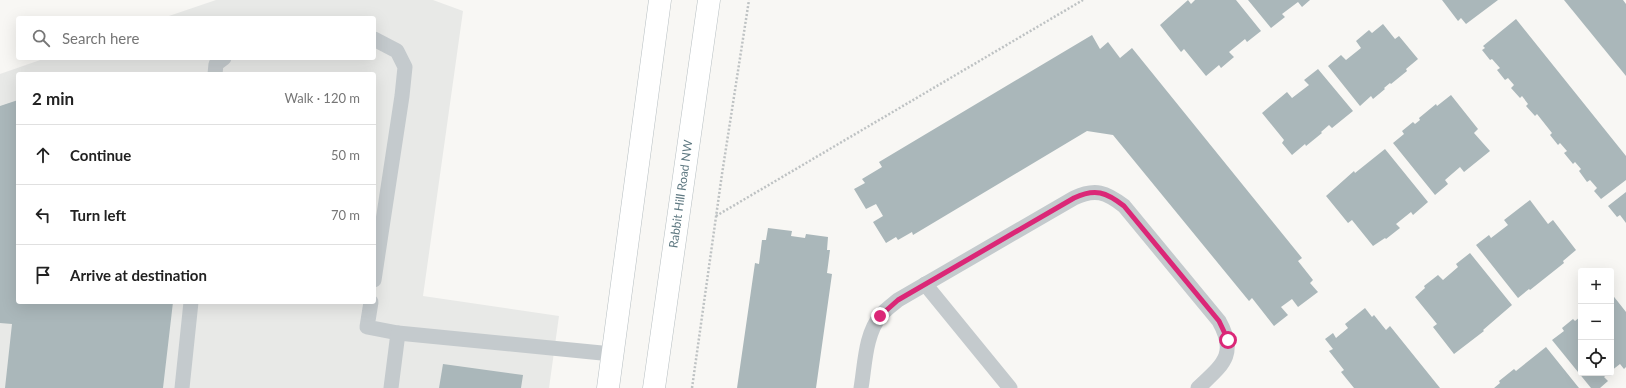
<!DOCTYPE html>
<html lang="en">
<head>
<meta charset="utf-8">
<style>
  :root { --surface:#fff; --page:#f6f6f6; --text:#222; --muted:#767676; --line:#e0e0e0 }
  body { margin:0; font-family:Lato,sans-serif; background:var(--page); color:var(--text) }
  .controls { position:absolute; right:12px; bottom:12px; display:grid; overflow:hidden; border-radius:4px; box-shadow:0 4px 16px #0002 }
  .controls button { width:36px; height:36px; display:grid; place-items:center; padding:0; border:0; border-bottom:1px solid var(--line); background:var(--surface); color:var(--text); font:20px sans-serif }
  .stop { position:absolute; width:12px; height:12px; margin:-9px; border:3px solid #db2777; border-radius:50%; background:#fff }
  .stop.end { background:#db2777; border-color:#fff; box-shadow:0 1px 4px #0008 }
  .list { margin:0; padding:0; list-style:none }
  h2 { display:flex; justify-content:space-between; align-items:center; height:52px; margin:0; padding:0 16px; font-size:17px }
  h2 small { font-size:13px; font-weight:400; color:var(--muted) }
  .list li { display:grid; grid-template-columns:26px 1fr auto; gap:12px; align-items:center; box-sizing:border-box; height:60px; padding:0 16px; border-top:1px solid var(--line) }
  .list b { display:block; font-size:15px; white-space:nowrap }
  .list em { font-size:13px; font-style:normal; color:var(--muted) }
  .icon { flex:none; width:22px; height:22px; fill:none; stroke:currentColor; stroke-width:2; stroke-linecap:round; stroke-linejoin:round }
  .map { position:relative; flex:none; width:1626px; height:388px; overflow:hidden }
  .search { position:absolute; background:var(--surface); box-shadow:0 4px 16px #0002; left:16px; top:16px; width:360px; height:44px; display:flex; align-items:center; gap:10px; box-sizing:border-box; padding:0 14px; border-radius:4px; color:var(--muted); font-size:15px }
  .panel { position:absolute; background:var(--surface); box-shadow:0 4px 16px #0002; left:16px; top:72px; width:360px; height:232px; border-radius:4px }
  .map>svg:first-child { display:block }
  .built { fill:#e8e9e7; fill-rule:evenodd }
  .building { fill:#aab7ba }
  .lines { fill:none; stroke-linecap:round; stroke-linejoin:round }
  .secondary-casing { stroke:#b6bec1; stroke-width:23 }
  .path { stroke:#bec2c3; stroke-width:2.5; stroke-dasharray:2 2; stroke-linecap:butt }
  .service { stroke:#c4cacd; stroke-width:15 }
  .secondary { stroke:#fff; stroke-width:22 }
  .route { stroke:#db2777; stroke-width:5 }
  .labels { text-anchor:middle; stroke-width:4; stroke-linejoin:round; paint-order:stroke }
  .street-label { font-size:12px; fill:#5f7982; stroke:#fff }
</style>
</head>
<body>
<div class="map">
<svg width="1626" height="388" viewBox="0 0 1626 388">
  <rect width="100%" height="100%" fill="#f8f7f4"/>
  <!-- built -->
  <path class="built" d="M216,0H433L463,11L423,296L559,316L549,388H0V74L46,58H374V18H163ZM18,74H374V302H18Z"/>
  <!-- building -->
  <g class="building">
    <path d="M1188,0L1191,4L1195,0H1236L1261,31L1247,42L1245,39L1229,52L1234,57L1221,68L1219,65L1206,76L1184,49L1181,52L1160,25Z"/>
    <path d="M1248,0H1310L1302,7L1298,2L1282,14L1285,17L1271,28Z"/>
    <path d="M1442,0H1498L1466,24L1461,18L1458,21Z"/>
    <path d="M1564,0H1623L1626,4V76Z"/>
    <path d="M1516,19L1626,156V180L1601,199L1594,191L1597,188L1590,180L1587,182L1579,171L1581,169L1575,162L1573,164L1564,153L1567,151L1560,143L1558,145L1550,135L1552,133L1537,114L1535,116L1526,106L1528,104L1522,96L1520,98L1511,88L1514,85L1508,78L1505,80L1497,70L1500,68L1492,59L1490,60L1482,50L1485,48L1483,46Z"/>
    <path d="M1383,24L1395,39L1399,36L1418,59L1406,69L1407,71L1391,84L1390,83L1384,88L1385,89L1373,99L1371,96L1360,106L1328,66L1341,55L1346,60L1361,48L1356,41L1369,30L1372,33Z"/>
    <path d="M1092,35L1100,49L1108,42L1120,58L1132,48L1302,258L1298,261L1313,280L1310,283L1318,292L1298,307L1292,299L1281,307L1288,315L1274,326L1252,298L1249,301L1113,135L1087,131L913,235L912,232L898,240L896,237L886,243L873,222L883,216L876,204L866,209L854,189L865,183L862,179L882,167L879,162Z"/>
    <path d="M1318,69L1353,111L1332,128L1329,125L1321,132L1322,133L1306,146L1305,144L1292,155L1282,143L1284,140L1262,113L1287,92L1292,98L1309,85L1304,80Z"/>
    <path d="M1451,95L1478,129L1474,133L1490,151L1464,172L1460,167L1445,180L1448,184L1435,195L1393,143L1404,134L1402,131L1413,122L1415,124L1420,120L1419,118L1436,104L1437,106Z"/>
    <path d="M18,100V302H173L163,388H5L12,324L0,323V106Z"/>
    <path d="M1385,149L1428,202L1413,215L1411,212L1396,224L1400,228L1386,239L1385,238L1373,246L1352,220L1348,223L1326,196L1354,171L1355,173Z"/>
    <path d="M1626,192V223L1620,215L1617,217L1608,206Z"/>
    <path d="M1530,200L1548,224L1553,220L1576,250L1563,261L1564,263L1530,290L1529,289L1518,298L1476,245L1489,235L1491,238L1508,225L1504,220Z"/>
    <path d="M768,228L792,231L791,236L805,238L806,234L828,237L827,250H830L827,273L832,274L816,388H737L755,263L759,264L762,240H766Z"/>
    <path d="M1470,253L1512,305L1483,330L1484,331L1454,354L1433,327L1437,324L1415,297L1425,288L1424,286L1438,275L1443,280L1458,267L1456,264Z"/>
    <path d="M1611,293L1626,312V367L1624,369L1620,364L1611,371Z"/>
    <path d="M1365,308L1372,317L1374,315L1386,330L1390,326L1440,388H1354L1341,372L1344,370L1329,351L1333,349L1325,339L1333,333L1336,338L1348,328L1345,324Z"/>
    <path d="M1581,313V373H1609L1604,377L1608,381L1600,388H1591L1552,340L1564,331L1562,328L1573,319L1575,321L1580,317L1578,315Z"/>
    <path d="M1546,347L1579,388H1494L1500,383L1499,381L1514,369L1516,371Z"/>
    <path d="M443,364L523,375L521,388H439Z"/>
  </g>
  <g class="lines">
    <!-- secondary casing -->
    <g class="secondary-casing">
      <g id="secondary">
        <path d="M608,388L660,0"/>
        <path d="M654,388L709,0"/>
      </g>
    </g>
    <!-- path -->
    <g class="path">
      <path d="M716,216L1083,0"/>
      <path d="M692,388L722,174L749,0"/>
    </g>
    <!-- service -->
    <g class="service">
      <path d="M374,39L397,51L405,67L402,96L374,280"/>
      <path d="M215,74L216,64L224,58"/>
      <path d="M925,284L1010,388"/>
      <path d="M371,302L367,327L398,333"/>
      <path d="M182,388L191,302"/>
      <path d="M391,388L398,333L612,354"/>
      <path d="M861,388C865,365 865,334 881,315C886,309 892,305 898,300L1074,198C1095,188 1106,192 1124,206L1219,321C1238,355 1222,365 1198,388"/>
    </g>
    <!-- secondary -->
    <use href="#secondary" class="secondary"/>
  </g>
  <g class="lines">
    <!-- route -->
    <path class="route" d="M880,316L898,300L1074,198C1095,188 1106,192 1124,206L1219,321L1228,340"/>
  </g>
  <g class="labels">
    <!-- street labels -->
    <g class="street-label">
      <text transform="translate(681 194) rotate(-82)" y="4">Rabbit Hill Road NW</text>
    </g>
  </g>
</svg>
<div class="controls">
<button>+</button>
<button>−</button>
<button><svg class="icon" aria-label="locate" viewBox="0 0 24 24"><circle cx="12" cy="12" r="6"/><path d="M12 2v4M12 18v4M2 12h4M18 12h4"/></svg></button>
</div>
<div class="stop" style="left:1228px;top:340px"></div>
<div class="stop end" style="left:880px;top:316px"></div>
<div class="search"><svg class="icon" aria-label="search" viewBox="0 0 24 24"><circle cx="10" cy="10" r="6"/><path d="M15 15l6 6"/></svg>Search here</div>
<section class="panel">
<h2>2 min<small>Walk · 120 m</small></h2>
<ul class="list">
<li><svg class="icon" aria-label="ahead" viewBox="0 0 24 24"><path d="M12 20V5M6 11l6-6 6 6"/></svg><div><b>Continue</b></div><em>50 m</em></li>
<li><svg class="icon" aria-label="left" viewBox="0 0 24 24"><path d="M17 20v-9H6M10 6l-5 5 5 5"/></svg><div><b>Turn left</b></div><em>70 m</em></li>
<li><svg class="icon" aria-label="arrive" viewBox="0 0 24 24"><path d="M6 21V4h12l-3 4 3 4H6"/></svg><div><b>Arrive at destination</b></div></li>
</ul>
</section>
</div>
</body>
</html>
